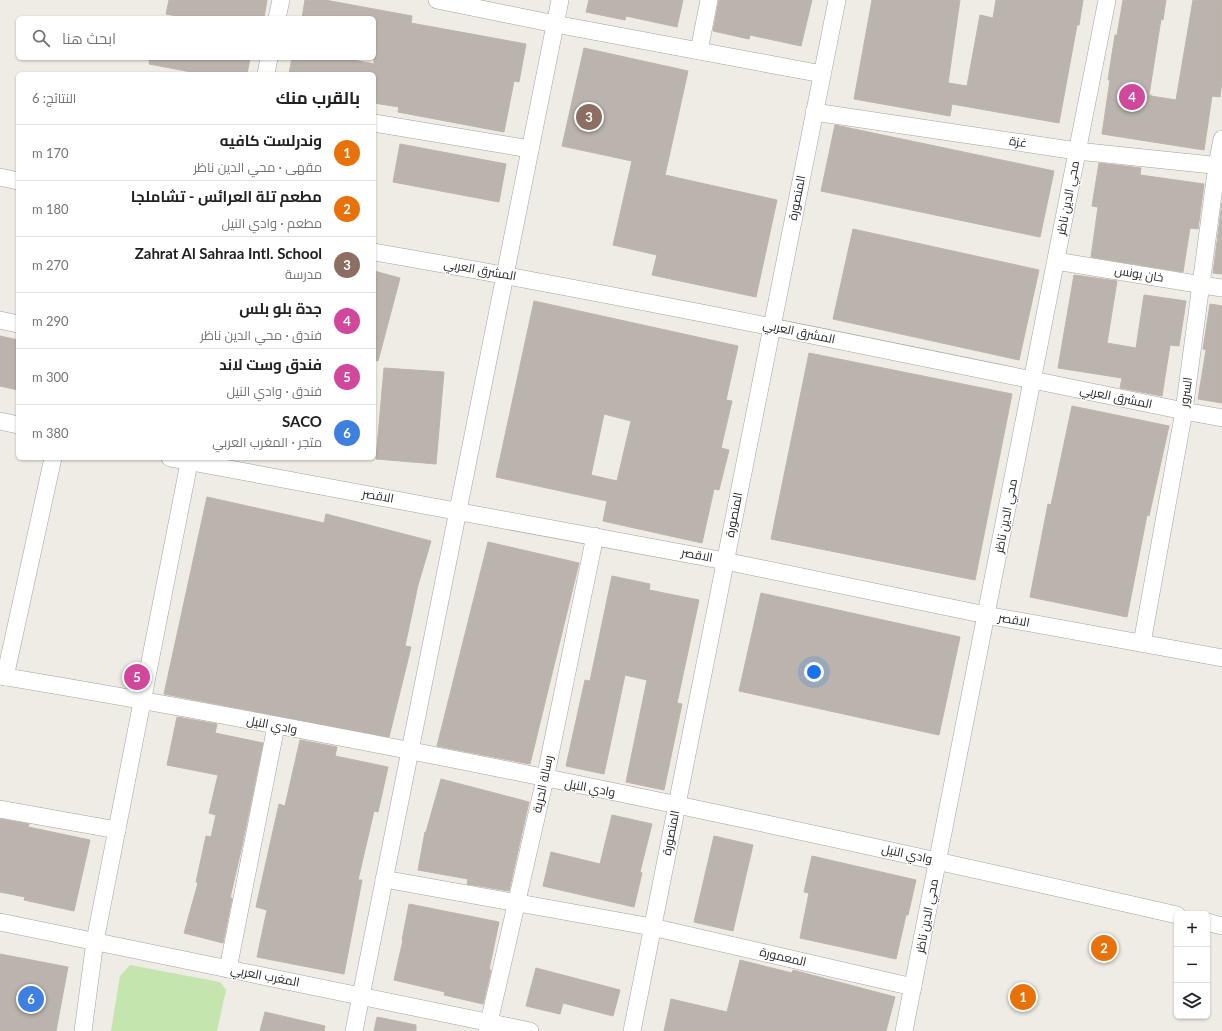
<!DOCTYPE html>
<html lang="ar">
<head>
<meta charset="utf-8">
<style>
  :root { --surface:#fff; --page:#f2f2f2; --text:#202124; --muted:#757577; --line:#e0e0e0; --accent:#be1a0e }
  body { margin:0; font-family:Lato,Cairo,sans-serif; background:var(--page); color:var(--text); direction:rtl }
  .controls { position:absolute; right:12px; bottom:12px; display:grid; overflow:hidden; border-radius:6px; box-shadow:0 1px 3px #0004 }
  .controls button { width:36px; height:36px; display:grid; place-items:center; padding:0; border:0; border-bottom:1px solid var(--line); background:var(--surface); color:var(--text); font:20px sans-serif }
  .you { position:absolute; left:814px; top:672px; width:14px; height:14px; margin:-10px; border:3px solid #fff; border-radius:50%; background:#1a73e8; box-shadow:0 0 0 6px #1a73e833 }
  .badge { display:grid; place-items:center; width:26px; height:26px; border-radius:50%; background:var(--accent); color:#fff; font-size:13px; font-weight:700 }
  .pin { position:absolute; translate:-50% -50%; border:2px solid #fff; box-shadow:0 1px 4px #0006 }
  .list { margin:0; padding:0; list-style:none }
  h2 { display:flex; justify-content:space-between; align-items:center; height:52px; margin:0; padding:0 16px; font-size:17px }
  h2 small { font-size:13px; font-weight:400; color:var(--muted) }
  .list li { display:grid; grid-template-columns:26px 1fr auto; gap:12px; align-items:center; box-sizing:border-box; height:56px; padding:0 16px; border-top:1px solid var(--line) }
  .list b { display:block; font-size:15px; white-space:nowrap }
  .list p { margin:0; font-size:13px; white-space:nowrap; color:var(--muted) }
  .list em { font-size:13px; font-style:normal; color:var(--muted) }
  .icon { flex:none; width:22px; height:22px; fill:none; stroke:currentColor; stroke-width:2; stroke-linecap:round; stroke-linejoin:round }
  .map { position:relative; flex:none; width:1222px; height:1031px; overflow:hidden; direction:ltr }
  .search { position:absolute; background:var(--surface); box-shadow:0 1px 3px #0004; left:16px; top:16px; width:360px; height:44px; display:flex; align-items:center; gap:10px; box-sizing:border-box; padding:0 14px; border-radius:6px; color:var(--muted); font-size:15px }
  .panel { position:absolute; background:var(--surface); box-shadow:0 1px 3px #0004; left:16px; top:72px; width:360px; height:388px; border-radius:6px; direction:rtl }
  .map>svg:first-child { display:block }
  .grass { fill:#c5e5ae }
  .building { fill:#bbb4ae; stroke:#bfb4a8; fill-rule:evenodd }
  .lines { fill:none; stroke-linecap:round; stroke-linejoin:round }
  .minor-casing { stroke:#a2a2a2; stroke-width:18 }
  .minor { stroke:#fff; stroke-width:17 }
  .labels { text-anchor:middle; stroke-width:3; stroke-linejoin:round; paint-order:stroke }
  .street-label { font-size:12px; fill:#1e1e1e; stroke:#fff }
</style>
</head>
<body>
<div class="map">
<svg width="1222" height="1031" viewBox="0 0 1222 1031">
  <rect width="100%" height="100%" fill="#eeece5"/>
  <!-- grass -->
  <path class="grass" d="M130,965L220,982L226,990L217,1031H111L120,976Z"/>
  <!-- building -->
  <g class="building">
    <path d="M169,0H267L264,18H187L166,14Z"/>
    <path d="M305,0H325L412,16L411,23L526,44L519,82L514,81L504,132L398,112L399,107L374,103V74H289L292,58H343L374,64V18H302Z"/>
    <path d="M589,0H683L677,27L626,16L625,20L586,12Z"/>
    <path d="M719,0H812L801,46L750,35L749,39L713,31Z"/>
    <path d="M872,0H960L948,83L967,86L980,15L993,18L996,0H1083L1079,25H1077L1059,123L952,104L950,116L854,99Z"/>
    <path d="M1123,0H1166L1163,20L1161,19L1149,95H1151V96L1176,100L1193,0H1222V82L1220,97L1212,96L1204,150L1102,134L1110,80H1108L1115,35H1117Z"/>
    <path d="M584,48L688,71L665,175L777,200L756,297L652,275L657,255L613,245L632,161L562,146Z"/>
    <path d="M150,58H250L247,74H202L149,64Z"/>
    <path d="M835,125L1054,171L1040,237L821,191Z"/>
    <path d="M400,144L506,164L499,202L393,182Z"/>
    <path d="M1099,163L1141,168L1140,175L1204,184L1198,229L1190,228L1183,272L1091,257L1098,207L1092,206Z"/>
    <path d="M1222,203V274L1213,273Z"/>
    <path d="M853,229L1039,270L1019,360L833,319Z"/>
    <path d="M374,271L400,278L378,361L374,360Z"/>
    <path d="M1074,275L1117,281L1107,343L1136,348L1144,295L1186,301L1179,346L1170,345L1162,396L1120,388L1122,378L1058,368Z"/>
    <path d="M534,301L738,346L726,400L732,401L721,448L729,450L719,490L714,489L702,543L603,521L607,501L496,477ZM604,414L631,421L617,481L591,475Z"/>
    <path d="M1210,304L1222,306V403L1198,399L1206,350L1203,349Z"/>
    <path d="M0,336L18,340V390L0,386Z"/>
    <path d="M809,353L1012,394L975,580L771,539Z"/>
    <path d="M384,368L444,372L436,464L376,459Z"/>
    <path d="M1072,406L1169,426L1149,516L1147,515L1127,617L1030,597L1048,504L1051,505Z"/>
    <path d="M207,497L324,523L326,514L431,541L418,585L405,646L411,647L389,737L164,694Z"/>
    <path d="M488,542L579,563L530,764L437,746Z"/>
    <path d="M612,576L650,584L649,590L699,600L677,703L682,704L664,790L626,782L647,680L625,675L604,774L566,766L585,680L590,681Z"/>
    <path d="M761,593L960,637L939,735L739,691Z"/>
    <path d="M177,717L217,724L215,733L263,743L242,846L230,898H232L223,943L184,933L198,883L196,882L206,836L211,837L216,815L209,813L218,775L167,765Z"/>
    <path d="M300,740L337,747L335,756L388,767L378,812L374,811L358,880H362L344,974L257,957L267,910L256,907L279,804L285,806Z"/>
    <path d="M441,779L529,802L509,891L467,884L468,879L418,870L425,832H426Z"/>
    <path d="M612,815L652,824L640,872L642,873L634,907L543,886L551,852L600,864Z"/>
    <path d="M0,819L29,824L28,827L90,840L74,911L24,900L25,897L0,892Z"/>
    <path d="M714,836L753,845L733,931L694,922Z"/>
    <path d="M812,856L916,880L908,915H906L896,959L800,938L809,893L804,892Z"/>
    <path d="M409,904L499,922L489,970H491L483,1004L444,995L445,992L394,980L403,940H402Z"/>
    <path d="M0,954L68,967L56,1031H0Z"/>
    <path d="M740,960L792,973L793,970L895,997L886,1031H664L671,999L727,1012Z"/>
    <path d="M536,968L620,990L613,1016L563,1003L560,1014L526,1006Z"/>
    <path d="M265,1012L325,1026L324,1031H260Z"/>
    <path d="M377,1017L416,1025V1031H374Z"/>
  </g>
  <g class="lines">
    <!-- minor casing -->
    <g class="minor-casing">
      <g id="minor">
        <path d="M437,0L555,24L822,74"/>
        <path d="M277,18L281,0"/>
        <path d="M699,51L709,0"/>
        <path d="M266,74L269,58"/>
        <path d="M814,112L1077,151L1222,166"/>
        <path d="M374,123L530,149"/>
        <path d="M0,177L18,181"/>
        <path d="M374,252C645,299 914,356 1184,411L1222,418"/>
        <path d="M1056,261L1222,288"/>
        <path d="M0,320L18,324"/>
        <path d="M0,421L18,425"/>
        <path d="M170,458L725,561L986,615L1222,658"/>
        <path d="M1142,643L1184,411L1217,165L1222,139"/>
        <path d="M0,676C395,742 787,826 1177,915"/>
        <path d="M5,677L53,458"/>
        <path d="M0,809L117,830"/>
        <path d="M384,879L652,927L913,987"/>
        <path d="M0,922L530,1031"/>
        <path d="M1207,922L1222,926"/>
        <path d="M228,969L276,726"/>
        <path d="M83,1031L95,941L190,458"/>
        <path d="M354,1031L560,0"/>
        <path d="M487,1031L545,779L595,536"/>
        <path d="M632,1031L837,0"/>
        <path d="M904,1031L1107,0"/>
      </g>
    </g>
    <!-- minor -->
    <use href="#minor" class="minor"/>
  </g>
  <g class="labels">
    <!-- street labels -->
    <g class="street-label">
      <text transform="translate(1018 142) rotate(8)" y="4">غزة</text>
      <text transform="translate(797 198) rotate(-79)" y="4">المنصورة</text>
      <text transform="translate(1068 198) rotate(-79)" y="4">محي الدين ناظر</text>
      <text transform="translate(480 270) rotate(10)" y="4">المشرق العربي</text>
      <text transform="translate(1139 274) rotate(9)" y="4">خان يونس</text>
      <text transform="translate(799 332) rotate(12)" y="4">المشرق العربي</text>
      <text transform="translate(1186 392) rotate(-82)" y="4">السرور</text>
      <text transform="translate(1116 397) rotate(12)" y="4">المشرق العربي</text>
      <text transform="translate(378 496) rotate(10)" y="4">الاقصر</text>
      <text transform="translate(734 515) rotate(-79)" y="4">المنصورة</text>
      <text transform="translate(1006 516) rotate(-79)" y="4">محي الدين ناظر</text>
      <text transform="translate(697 555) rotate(11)" y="4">الاقصر</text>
      <text transform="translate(1014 620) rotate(10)" y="4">الاقصر</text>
      <text transform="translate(272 725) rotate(11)" y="4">وادي النيل</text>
      <text transform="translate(543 784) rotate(-78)" y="4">رسالة الحرية</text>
      <text transform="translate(590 788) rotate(11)" y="4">وادي النيل</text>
      <text transform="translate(671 833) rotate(-79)" y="4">المنصورة</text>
      <text transform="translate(907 854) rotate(12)" y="4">وادي النيل</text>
      <text transform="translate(927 916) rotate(-79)" y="4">محي الدين ناظر</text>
      <text transform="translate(783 957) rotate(13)" y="4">المعمورة</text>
      <text transform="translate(265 976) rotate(11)" y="4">المغرب العربي</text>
    </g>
  </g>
</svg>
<div class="controls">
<button>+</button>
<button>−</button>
<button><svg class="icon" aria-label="layers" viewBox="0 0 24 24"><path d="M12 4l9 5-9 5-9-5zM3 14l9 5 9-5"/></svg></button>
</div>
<div class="you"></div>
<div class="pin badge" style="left:1023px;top:997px;background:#e8710a">1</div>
<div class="pin badge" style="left:1104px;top:948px;background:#e8710a">2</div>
<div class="pin badge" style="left:589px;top:117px;background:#8d6e63">3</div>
<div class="pin badge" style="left:1132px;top:97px;background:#d1479c">4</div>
<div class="pin badge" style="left:137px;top:677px;background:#d1479c">5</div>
<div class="pin badge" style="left:31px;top:999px;background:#3f7fe0">6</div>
<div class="search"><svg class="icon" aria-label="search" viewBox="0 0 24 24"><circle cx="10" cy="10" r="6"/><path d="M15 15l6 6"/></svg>ابحث هنا</div>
<section class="panel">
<h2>بالقرب منك<small>النتائج: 6</small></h2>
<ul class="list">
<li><span class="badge" style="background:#e8710a">1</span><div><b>وندرلست كافيه</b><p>مقهى · محي الدين ناظر</p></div><em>170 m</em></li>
<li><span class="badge" style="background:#e8710a">2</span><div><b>مطعم تلة العرائس - تشاملجا</b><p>مطعم · وادي النيل</p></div><em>180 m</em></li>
<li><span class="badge" style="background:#8d6e63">3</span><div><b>Zahrat Al Sahraa Intl. School</b><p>مدرسة</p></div><em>270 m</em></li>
<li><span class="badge" style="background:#d1479c">4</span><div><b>جدة بلو بلس</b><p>فندق · محي الدين ناظر</p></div><em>290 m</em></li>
<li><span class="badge" style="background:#d1479c">5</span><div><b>فندق وست لاند</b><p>فندق · وادي النيل</p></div><em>300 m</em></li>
<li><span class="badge" style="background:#3f7fe0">6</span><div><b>SACO</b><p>متجر · المغرب العربي</p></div><em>380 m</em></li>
</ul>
</section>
</div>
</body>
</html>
